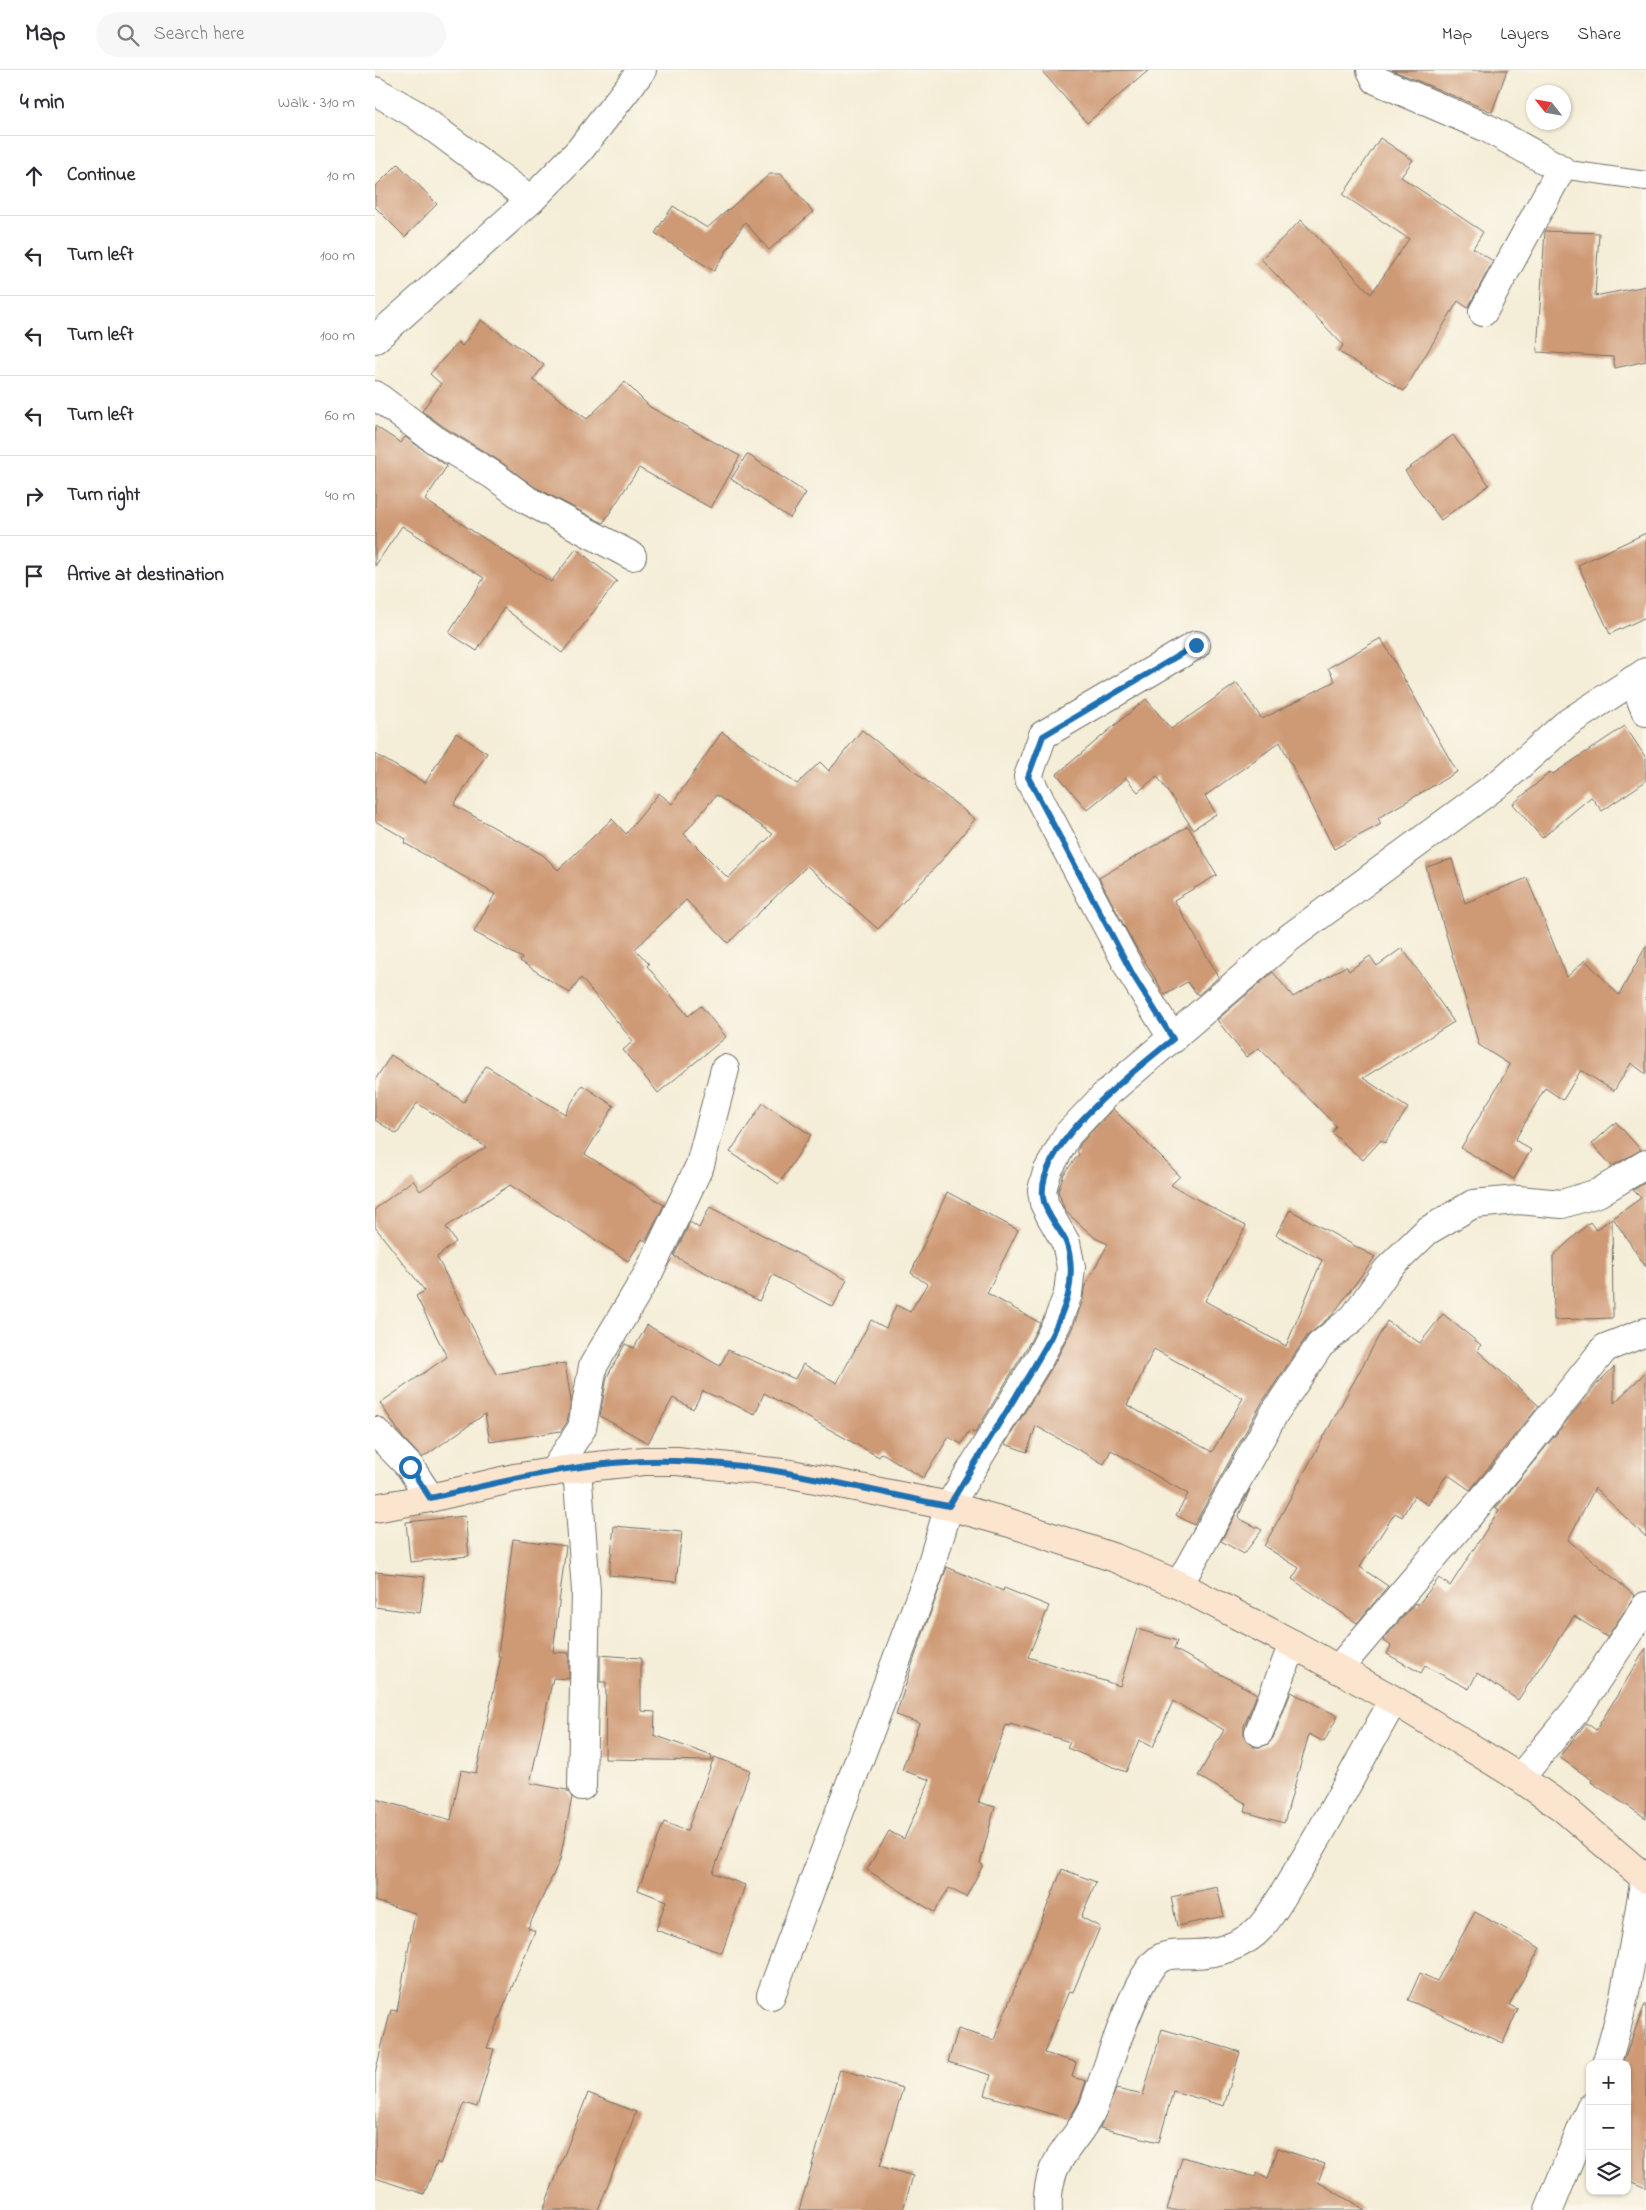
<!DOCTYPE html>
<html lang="en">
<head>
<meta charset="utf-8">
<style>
  :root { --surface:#fff; --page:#f7f7f7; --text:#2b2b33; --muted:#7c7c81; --line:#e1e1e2 }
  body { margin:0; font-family:"Indie Flower",sans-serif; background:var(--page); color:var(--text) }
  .controls { position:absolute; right:15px; bottom:15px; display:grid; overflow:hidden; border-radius:10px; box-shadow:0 1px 4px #0004 }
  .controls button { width:45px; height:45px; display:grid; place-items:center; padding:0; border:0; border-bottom:1px solid var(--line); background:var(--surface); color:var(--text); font:25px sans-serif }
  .compass { position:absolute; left:1151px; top:15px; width:45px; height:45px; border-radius:50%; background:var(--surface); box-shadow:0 1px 4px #0004; rotate:301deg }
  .stop { position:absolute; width:15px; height:15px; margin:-11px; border:4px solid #1f6fb2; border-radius:50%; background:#fff }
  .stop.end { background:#1f6fb2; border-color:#fff; box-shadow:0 1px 5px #0008 }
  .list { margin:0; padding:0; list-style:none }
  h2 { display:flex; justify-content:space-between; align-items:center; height:65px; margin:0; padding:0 20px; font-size:21px }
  h2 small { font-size:16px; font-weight:400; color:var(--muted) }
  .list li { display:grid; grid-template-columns:32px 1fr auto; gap:15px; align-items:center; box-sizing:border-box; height:80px; padding:0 20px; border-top:1px solid var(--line) }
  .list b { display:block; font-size:19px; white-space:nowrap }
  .list em { font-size:16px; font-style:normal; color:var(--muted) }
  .icon { flex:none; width:28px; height:28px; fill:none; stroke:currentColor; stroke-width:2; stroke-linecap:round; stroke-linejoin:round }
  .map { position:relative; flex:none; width:1271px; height:2140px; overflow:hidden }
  header { display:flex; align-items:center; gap:30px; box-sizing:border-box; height:70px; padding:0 25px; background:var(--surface); border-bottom:1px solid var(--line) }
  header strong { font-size:24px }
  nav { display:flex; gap:28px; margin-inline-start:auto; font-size:18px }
  .search { width:350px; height:45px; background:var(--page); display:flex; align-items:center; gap:12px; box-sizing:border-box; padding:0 18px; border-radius:28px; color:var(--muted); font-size:19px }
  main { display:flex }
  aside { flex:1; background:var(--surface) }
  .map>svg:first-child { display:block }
  .building { fill:#ce9975; fill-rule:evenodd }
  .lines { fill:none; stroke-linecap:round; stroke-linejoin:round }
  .lane-casing { stroke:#716f67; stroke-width:20 }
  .street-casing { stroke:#716f67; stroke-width:30 }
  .secondary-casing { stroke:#716f67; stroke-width:30 }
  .lane { stroke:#fff; stroke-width:18 }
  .street { stroke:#fff; stroke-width:28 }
  .secondary { stroke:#fce5cf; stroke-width:28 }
  .route { stroke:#1f6fb2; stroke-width:6 }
</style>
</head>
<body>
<header>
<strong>Map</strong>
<div class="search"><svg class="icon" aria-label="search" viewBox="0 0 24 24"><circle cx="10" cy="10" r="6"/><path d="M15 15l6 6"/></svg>Search here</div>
<nav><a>Map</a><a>Layers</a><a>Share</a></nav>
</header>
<main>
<aside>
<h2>4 min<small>Walk · 310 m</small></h2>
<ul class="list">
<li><svg class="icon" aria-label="ahead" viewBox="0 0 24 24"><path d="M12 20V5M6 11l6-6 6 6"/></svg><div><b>Continue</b></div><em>10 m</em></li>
<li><svg class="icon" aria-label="left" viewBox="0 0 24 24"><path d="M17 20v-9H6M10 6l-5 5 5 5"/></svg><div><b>Turn left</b></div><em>100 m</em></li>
<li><svg class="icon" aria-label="left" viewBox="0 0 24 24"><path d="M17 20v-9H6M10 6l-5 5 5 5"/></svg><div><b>Turn left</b></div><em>100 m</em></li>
<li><svg class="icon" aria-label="left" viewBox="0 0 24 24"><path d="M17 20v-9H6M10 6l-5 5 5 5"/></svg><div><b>Turn left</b></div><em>60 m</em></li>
<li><svg class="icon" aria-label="right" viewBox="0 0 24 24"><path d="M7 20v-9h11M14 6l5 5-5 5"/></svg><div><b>Turn right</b></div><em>40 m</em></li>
<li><svg class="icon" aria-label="arrive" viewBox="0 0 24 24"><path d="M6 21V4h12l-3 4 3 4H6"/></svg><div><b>Arrive at destination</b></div></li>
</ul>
</aside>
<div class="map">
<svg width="1271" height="2140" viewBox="0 0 1271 2140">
  <rect width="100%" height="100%" fill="#fbf7ec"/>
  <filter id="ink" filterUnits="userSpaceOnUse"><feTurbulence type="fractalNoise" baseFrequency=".02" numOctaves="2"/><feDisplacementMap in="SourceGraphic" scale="10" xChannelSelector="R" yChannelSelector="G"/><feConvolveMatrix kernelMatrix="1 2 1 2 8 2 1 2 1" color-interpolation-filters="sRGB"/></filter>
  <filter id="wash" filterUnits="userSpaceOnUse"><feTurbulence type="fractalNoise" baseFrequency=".0096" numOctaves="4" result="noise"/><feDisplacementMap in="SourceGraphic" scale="20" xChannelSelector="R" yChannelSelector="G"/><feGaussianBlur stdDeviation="1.12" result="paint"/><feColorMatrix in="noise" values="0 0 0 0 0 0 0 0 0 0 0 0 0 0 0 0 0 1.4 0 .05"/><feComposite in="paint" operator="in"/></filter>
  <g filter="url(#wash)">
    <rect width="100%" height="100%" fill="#f4edd7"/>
    <g id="blocks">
      <!-- building -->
      <g class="building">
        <path d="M666,0H774L712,53Z"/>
        <path d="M1017,0H1132L1117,42Z"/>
        <path d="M1005,68L1038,90L1026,107L1108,162L1098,178L1118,191L1093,238L1083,231L1029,321L964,282L968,275L886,189L926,150L996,224L1034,169L968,125Z"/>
        <path d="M23,94L62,134L30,167L0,137V117Z"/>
        <path d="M395,104H406L438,142L394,180L370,152L339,201L280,163L298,136L332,158Z"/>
        <path d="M1170,161L1224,163L1220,226L1271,216V291L1240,298L1238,287L1162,282Z"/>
        <path d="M106,250L169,295L158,310L212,349L250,312L275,337L365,386L336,438L264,398L228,453L160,417L126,392L69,357L47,341L66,314L55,304L83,272L87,276Z"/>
        <path d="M0,356L26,373L30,367L72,396L50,430L176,512L201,479L242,511L187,583L129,538L102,581L74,563L109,508L27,456L0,496Z"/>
        <path d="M1078,365L1114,415L1066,450L1030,401Z"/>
        <path d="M372,384L431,423L415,448L356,409Z"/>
        <path d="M1271,463V547L1235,564L1203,495Z"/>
        <path d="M1006,568L1082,702L1003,748L1006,754L959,779L905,672L830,726L841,744L818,759L782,706L763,722L751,708L712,740L682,704L771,629L796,659L862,613L887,649L960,611L953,598Z"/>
        <path d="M1250,656L1271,688V711L1227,741L1216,727L1167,768L1138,734L1175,702L1178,704Z"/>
        <path d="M487,660L600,749L567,790L503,859L432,796L353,873L311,830L260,879L274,894L272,896L313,946L326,936L351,967L283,1023L248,980L258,971L206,908L195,923L145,891L147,888L99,862L120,824L29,773L31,769L0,751V684L50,713L81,663L112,683L79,735L168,785L183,800L237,749L251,764L284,723L297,734L347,662L422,714L445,692L454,701ZM341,725L398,764L353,808L309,764Z"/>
        <path d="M813,756L842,805L799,830L844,907L823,925L812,912L790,925L755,867L724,808Z"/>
        <path d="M1077,789L1090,833L1152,808L1192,907L1210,890L1244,925L1271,876V1004L1256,993L1239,1021L1206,1000L1188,1030L1170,1018L1140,1070L1156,1080L1139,1109L1086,1078L1135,995L1104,975L1051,797Z"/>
        <path d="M1027,878L1079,952L988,1008L1033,1038L1010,1073L1006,1070L988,1090L957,1063L961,1056L884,978L871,987L842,950L898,902L918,927L971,896L974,901L995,886L1002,896Z"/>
        <path d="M16,985L89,1032L111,996L190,1044L207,1015L239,1036L210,1084L289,1135L271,1171L267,1169L253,1191L135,1115L71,1157L81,1172L62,1187L121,1304L190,1293L196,1331L192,1352L186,1361L115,1372L110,1344L47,1388L28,1368L5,1333L72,1287L41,1226L50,1221L0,1157V1139L38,1110L45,1121L111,1077L42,1033L22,1064L0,1050V1010Z"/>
        <path d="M388,1033L436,1065L404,1114L355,1082Z"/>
        <path d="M738,1039L805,1106L796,1115L871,1156L830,1231L911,1276L947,1190L901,1165L915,1140L1000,1187L958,1244L932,1266L886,1334L819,1455L801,1445L813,1424L736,1380L729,1394L661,1356L652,1382L630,1374L679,1294L697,1259L708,1230L709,1218L733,1174L720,1168L690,1141L683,1121L689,1104L704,1084L702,1081L706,1073ZM779,1279L868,1328L837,1382L752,1335Z"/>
        <path d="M1241,1052L1266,1080L1237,1096L1217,1074Z"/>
        <path d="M1271,1112V1197L1238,1148L1266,1128L1258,1120Z"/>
        <path d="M572,1122L643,1160L612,1223L665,1253L651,1279L600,1363L594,1361L586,1374L574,1367L548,1408L507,1383L504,1387L389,1323L380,1344L328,1321L318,1339L298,1328L273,1373L225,1346L232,1307L250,1274L259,1278L272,1255L345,1296L353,1280L420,1309L428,1294L462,1313L496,1250L511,1258L521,1235L535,1242L552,1214L536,1203Z"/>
        <path d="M335,1137L472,1210L458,1237L398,1205L384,1231L299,1186L315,1152L324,1158Z"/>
        <path d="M1237,1148L1238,1248L1179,1250L1178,1186L1215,1152L1221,1160Z"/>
        <path d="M1068,1244L1106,1275L1102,1280L1164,1336L1095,1420L1072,1404L1053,1435L1039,1426L1027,1447L1020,1443L985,1497L1013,1516L982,1553L917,1509L924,1498L889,1476L1012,1251L1045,1273Z"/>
        <path d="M1239,1297V1333L1271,1302V1467L1220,1418L1193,1470L1260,1526L1232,1567L1199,1546L1143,1630L1102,1603L1094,1619L1050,1596L1046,1603L1012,1584L1016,1576L1008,1570L1040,1533L1043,1535L1064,1508L1075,1516L1124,1440L1121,1438L1222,1314Z"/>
        <path d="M875,1419L863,1448L887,1460L869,1484L846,1471Z"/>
        <path d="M90,1446L94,1486L35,1492L31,1452Z"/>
        <path d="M239,1456L307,1462L301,1512L234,1505Z"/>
        <path d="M138,1469L191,1476L178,1582L194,1583V1609L178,1608L155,1713L192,1720L197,1727L185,1790L153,1858L160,1861L112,1978L119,1979L102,2037L89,2033L65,2094L62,2092L49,2124L0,2108V2003L16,1940L22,1941L40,1843L0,1831V1729L76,1750L86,1700L101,1703L126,1587L123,1586Z"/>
        <path d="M572,1497L628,1521L629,1518L674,1536L653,1587L745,1616L762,1559L802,1571L799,1579L882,1624L869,1656V1664L872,1672L879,1677H886L893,1674L898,1668L916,1622L963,1646L949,1672L934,1664L909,1753L870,1742L872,1734L823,1706L849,1660L798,1631L778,1677L764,1670L751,1702L692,1678L695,1672L635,1654L634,1656L631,1655L603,1732L620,1737L605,1793L608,1795L591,1827L574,1818L559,1842L492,1800L514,1761L529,1769L555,1710L527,1700L544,1653L521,1645L540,1586Z"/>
        <path d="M0,1502L50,1507L45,1543L0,1537Z"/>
        <path d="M1271,1578V1748L1216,1712L1217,1710L1184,1687L1211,1653L1221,1660Z"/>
        <path d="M225,1585L266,1588V1641L280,1642L279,1665L337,1686L336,1691L230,1689L231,1612H225Z"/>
        <path d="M339,1687L375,1700L338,1803L370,1815L347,1883L281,1860L291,1831L263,1820L289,1752L312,1761Z"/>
        <path d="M687,1799L721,1812L706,1847L725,1857L698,1922L694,1921L669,1983L701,1992L697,2007L711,2011L704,2032L694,2049L610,2025L616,2005L573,1992L583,1959L619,1970Z"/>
        <path d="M842,1817L849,1846L802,1856L796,1827Z"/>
        <path d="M1100,1842L1165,1878L1134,1935L1143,1939L1128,1973L1033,1930L1045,1903L1062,1911Z"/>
        <path d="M1270,1934H1271V2118L1252,2110V1994H1247Z"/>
        <path d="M787,1959L865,1982L849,2036L798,2021L784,2072L725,2058L741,2019L768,2025Z"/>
        <path d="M465,1999L528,2018L505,2096L538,2106L528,2140H424Z"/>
        <path d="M213,2023L261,2042L223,2140H168Z"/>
        <path d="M903,2078L950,2094L943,2112L990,2140H792L807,2087L880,2107L882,2103L893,2109Z"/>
      </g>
    </g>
  </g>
  <g filter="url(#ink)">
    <use href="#blocks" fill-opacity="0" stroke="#716f67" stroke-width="1"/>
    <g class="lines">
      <!-- lane casing -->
      <g class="lane-casing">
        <path id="lane" d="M1186,99L1271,111"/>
      </g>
      <!-- street casing -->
      <g class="street-casing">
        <g id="street">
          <path d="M996,0L1001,10L1112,58L1186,99L1108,242"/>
          <path d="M0,21L40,44L156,130"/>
          <path d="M0,269L156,130L204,81L267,0"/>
          <path d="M0,325L60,370L118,405L152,430L257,486"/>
          <path d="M1258,610L1271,642"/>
          <path d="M798,969L758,905L653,707L668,665L821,575"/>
          <path d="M0,1361L35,1397L55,1428"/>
          <path d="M202,1398L211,1521L207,1716"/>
          <path d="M178,1402L207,1358L218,1296L274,1202L325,1095L350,999"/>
          <path d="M804,1515L900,1342L945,1275L979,1247L1012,1200L1052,1161L1098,1134L1143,1130L1187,1134L1223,1123L1271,1094"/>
          <path d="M963,1599L1135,1397L1230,1278L1271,1262"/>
          <path d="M884,1662L918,1574"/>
          <path d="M1145,1708L1205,1635L1271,1536"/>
          <path d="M396,1925L553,1506L574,1436L665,1287L682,1253L693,1224L696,1197L691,1173L676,1147L669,1133L667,1120L672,1102L693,1064L729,1026L914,868L1127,711L1191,654L1271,602"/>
          <path d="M1231,1994C1251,1934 1259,1870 1270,1808"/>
          <path d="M673,2140C672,2126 674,2112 679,2099C689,2077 708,2061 718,2038C730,2008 760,1902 786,1888C795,1883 809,1885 819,1884C841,1884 870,1875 885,1858C899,1842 909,1823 920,1805C956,1748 985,1688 1019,1630"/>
          <path d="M1174,2140L1215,2038"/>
        </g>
      </g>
      <!-- secondary casing -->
      <g class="secondary-casing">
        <path id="secondary" d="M0,1438L55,1428L139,1408L202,1398L269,1391H302L416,1404L574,1436L635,1453L740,1488L804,1515L918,1574L1019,1630L1145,1708L1188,1738L1271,1809"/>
      </g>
      <!-- lane -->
      <use href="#lane" class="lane"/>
      <!-- street -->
      <use href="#street" class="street"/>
      <!-- secondary -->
      <use href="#secondary" class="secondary"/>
    </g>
  </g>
  <g class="lines" filter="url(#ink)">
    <!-- route -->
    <path class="route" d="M35,1397L55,1428C135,1410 218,1388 301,1391C393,1393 484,1419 574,1436C596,1399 619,1362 641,1326C660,1294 683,1261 693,1225C697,1209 697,1187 691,1172C685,1158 673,1148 669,1132C655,1078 761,1000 798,969L758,905L653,707L668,666L821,575"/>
  </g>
</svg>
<div class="controls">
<button>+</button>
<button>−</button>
<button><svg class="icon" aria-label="layers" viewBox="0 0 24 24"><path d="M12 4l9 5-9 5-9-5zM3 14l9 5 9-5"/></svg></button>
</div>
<svg class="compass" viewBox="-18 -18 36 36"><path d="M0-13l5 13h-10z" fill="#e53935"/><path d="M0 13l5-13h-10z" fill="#7c7c81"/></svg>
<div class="stop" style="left:35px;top:1397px"></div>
<div class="stop end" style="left:821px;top:575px"></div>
</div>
</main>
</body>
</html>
